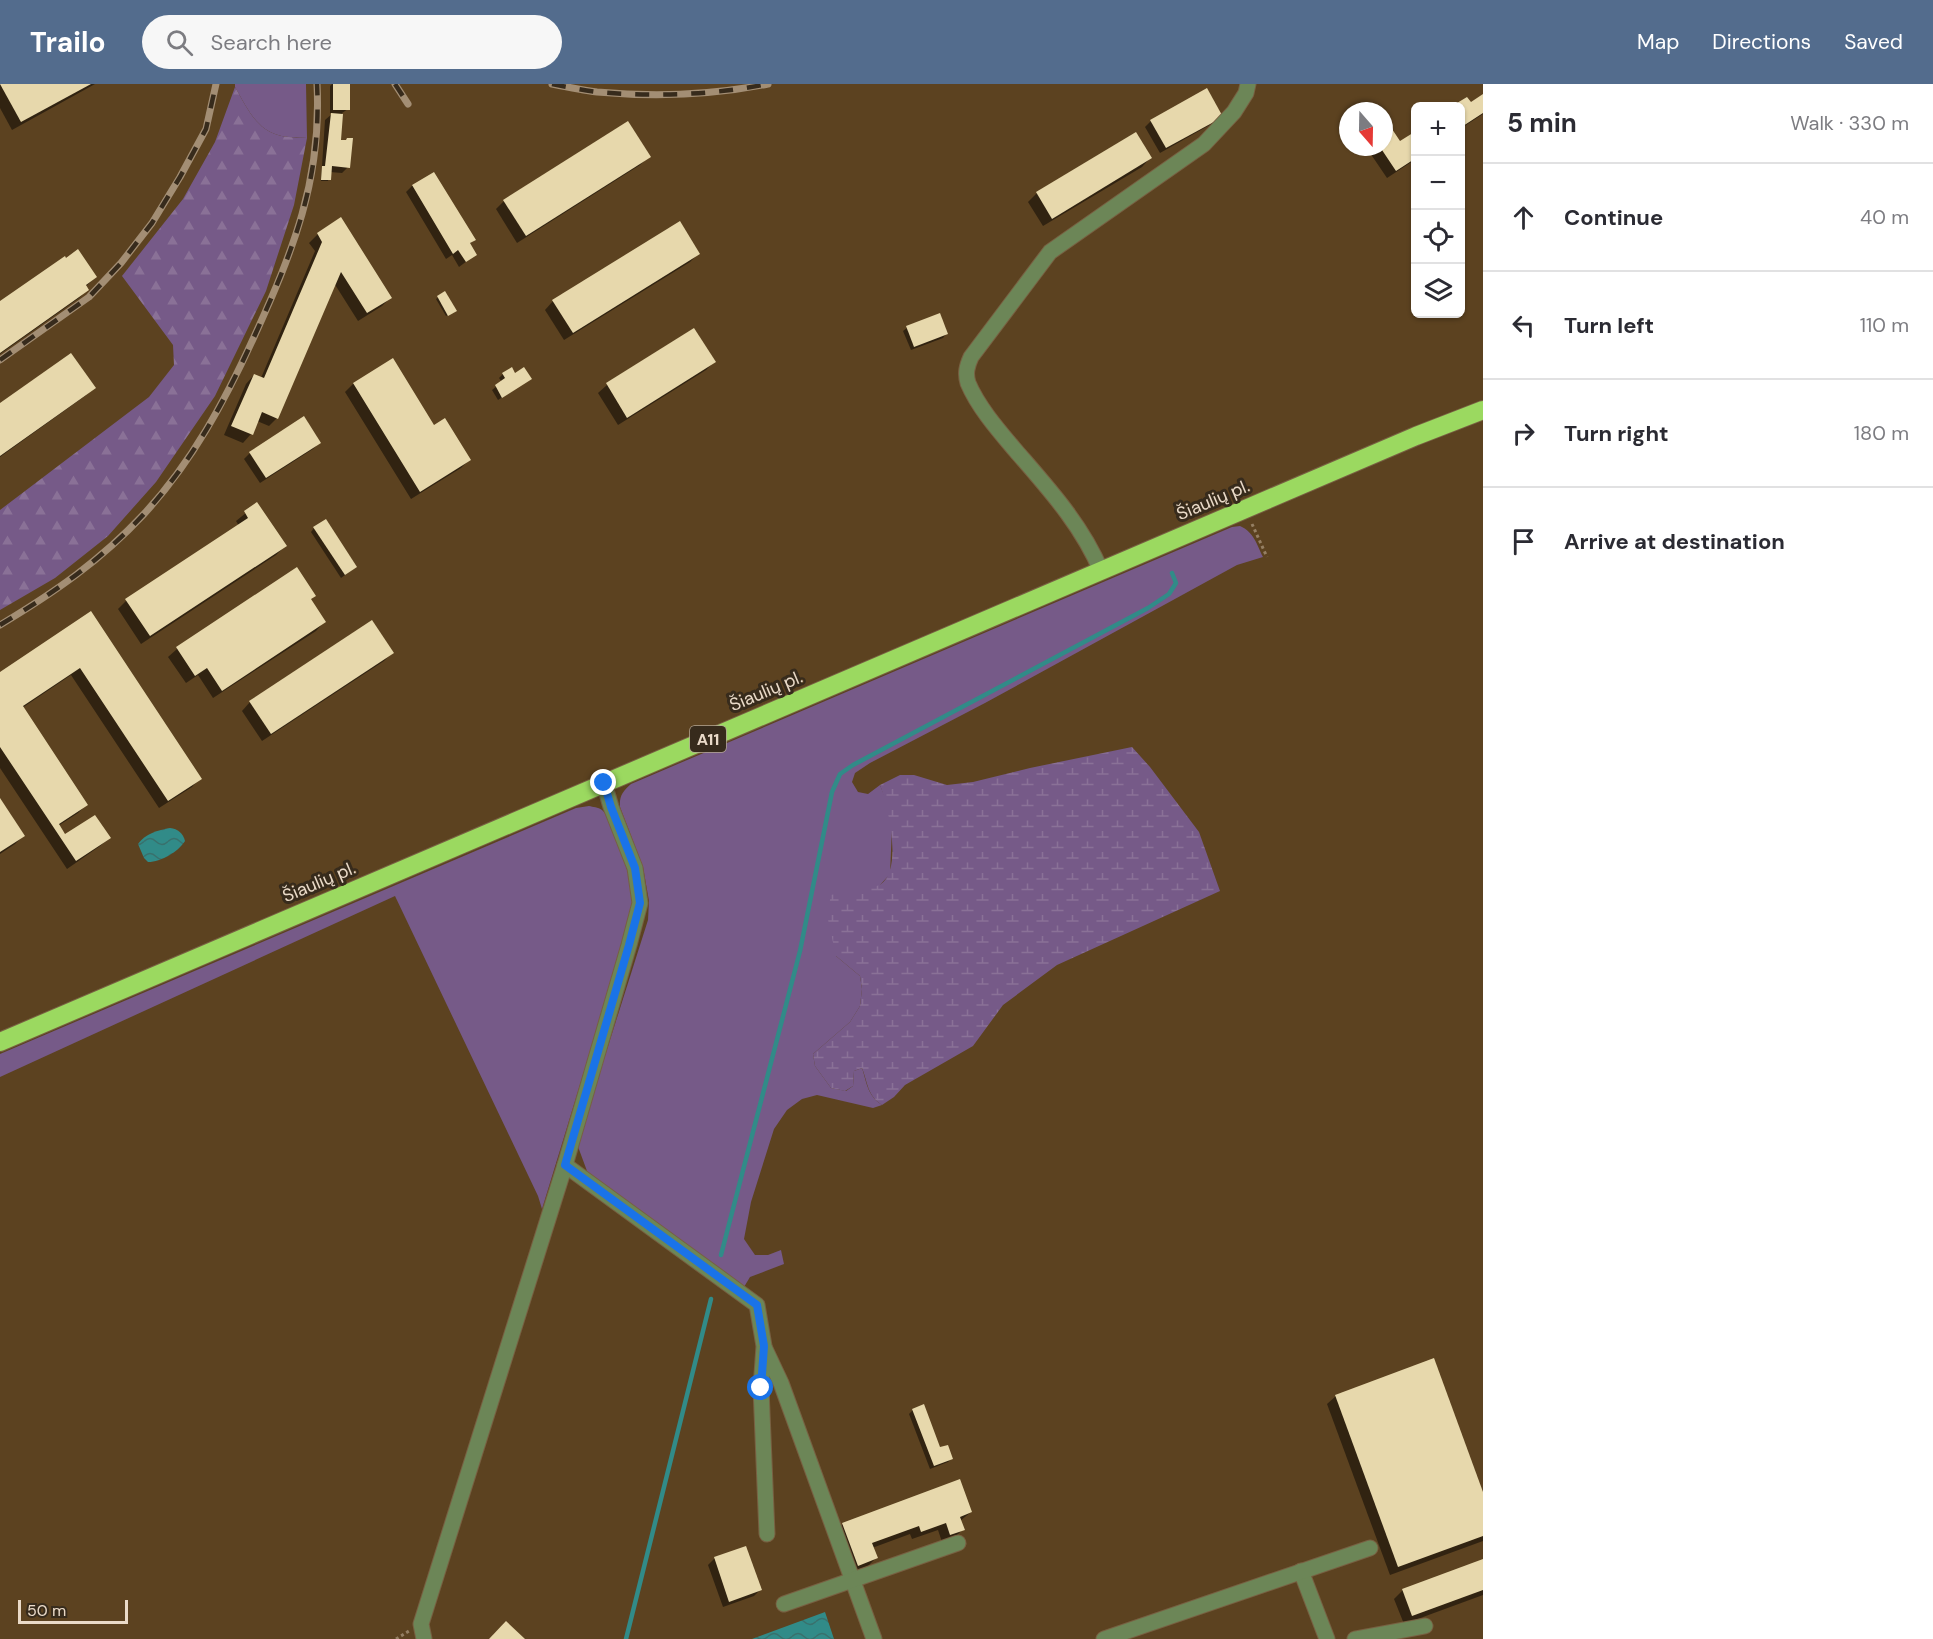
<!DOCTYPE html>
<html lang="en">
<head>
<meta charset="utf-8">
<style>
  :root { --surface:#fff; --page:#f7f7f7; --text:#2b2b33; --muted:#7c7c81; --line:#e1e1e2; --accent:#536c8d }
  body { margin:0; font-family:"DM Sans",sans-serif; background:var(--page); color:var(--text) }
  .controls { position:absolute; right:18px; top:18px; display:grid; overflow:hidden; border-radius:9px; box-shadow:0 2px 4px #0004 }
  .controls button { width:54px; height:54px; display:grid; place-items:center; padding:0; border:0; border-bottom:2px solid var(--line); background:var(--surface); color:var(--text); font:30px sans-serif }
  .compass { position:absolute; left:1339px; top:18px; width:54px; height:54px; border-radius:50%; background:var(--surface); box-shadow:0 2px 4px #0004; rotate:160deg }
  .scale { position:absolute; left:18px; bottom:15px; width:110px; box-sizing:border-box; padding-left:6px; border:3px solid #eadac8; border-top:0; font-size:16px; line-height:21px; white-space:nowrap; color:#eadac8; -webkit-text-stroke:4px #372b1c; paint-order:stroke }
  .stop { position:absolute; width:18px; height:18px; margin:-14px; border:4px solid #1a73e8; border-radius:50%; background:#fff }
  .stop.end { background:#1a73e8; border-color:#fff; box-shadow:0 2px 6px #0008 }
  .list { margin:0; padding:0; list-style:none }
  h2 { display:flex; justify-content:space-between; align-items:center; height:78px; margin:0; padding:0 24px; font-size:26px }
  h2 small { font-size:20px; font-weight:400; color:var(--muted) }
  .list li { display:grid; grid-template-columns:39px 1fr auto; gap:18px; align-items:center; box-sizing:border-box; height:108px; padding:0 24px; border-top:2px solid var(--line) }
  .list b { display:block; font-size:22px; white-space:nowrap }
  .list em { font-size:20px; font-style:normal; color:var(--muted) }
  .icon { flex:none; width:33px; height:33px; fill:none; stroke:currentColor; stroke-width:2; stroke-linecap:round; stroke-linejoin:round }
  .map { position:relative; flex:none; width:1483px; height:1555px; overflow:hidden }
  header { display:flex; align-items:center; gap:36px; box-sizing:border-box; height:84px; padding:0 30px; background:var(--accent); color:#fff }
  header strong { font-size:28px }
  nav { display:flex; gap:33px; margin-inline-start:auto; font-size:21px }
  .search { width:420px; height:54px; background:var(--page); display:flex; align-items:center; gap:15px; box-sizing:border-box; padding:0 21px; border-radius:33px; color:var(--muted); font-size:22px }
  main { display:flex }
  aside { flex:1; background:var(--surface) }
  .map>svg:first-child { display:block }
  .grass { fill:#765a88 }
  .forest { fill:url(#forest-firs) }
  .wetland { fill:url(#wetland-marsh) }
  .water { fill:url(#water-waves) }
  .shadow { fill:#0007 }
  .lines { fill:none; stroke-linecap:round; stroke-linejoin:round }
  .stream { stroke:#318b88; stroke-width:4.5 }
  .building { fill:#e7d8ac }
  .minor-casing { stroke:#786042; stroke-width:17 }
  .highway-casing { stroke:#786042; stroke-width:20 }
  .path { stroke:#957f63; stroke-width:3; stroke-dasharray:3 3; stroke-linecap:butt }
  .minor { stroke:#6c8657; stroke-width:15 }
  .highway { stroke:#9bd960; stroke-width:18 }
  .rail-casing { stroke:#a38e74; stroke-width:7 }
  .rail { stroke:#372b1c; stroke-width:4.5; stroke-dasharray:14; stroke-linecap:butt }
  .route { stroke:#1a73e8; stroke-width:8 }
  .labels { text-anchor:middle; stroke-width:6; stroke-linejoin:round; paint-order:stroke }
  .shield { fill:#372b1c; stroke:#b4a694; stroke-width:1.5 }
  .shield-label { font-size:16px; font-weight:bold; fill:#eadac8 }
  .street-label { font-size:18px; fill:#eadac8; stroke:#372b1c }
</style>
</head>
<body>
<header>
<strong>Trailo</strong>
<div class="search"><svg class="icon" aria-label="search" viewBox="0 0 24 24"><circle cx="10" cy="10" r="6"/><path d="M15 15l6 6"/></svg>Search here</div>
<nav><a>Map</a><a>Directions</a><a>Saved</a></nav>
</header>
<main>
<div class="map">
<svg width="1483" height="1555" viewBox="0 0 1483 1555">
  <defs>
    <pattern id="forest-firs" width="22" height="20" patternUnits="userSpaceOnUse" patternTransform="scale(1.5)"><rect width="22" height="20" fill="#765a88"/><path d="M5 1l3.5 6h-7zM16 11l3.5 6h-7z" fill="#8a7197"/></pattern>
    <pattern id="wetland-marsh" width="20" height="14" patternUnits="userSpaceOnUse" patternTransform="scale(1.5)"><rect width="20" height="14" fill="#765a88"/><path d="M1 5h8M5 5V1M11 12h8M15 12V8" fill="none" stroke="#8a7197"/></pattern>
    <pattern id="water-waves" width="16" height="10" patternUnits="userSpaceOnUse" patternTransform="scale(1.5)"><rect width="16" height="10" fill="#318b88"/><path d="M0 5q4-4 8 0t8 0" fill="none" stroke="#38716d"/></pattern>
  </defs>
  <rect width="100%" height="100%" fill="#5c4220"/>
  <!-- grass -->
  <g class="grass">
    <path d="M235,0H306L307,54C298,53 287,54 278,51C256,45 246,22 235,3Z"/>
    <path d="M1240,442C1254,448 1257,461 1263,473L1237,481L985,619L870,679L855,689L852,698L858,708L868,710L880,701L886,716L892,743L890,790L880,801L836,872L860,892L862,905L860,922L850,938L813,970L815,982L831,1004L846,1007L853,1002L854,987L862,984C867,999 867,1011 882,1021L873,1024L817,1011L802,1015L787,1026L774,1045L751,1118L744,1155L755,1171H768L781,1166L784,1180L750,1193L744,1203L593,1095L587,1087L577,1060L648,836L649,817L643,783L620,723C619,712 623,707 631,700L1232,443Z"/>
    <path d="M589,722C593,723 598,723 602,726C612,734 630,791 632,805C634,820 630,833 627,847L542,1125L538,1112L395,812L0,993V970L576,724Z"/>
  </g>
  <!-- forest -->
  <path class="forest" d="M235,3C246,22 256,45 278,51C287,54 298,53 307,54L294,121L266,207L215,312L156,398L108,452L55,494L0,526V426L149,313L174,281L173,261L122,192L183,115L215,58Z"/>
  <!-- wetland -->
  <path class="wetland" d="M1132,663L1150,683L1199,748L1220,807L1057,881L1003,921L973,962L905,1001L894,1013L882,1021C867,1011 868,999 862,984L854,987L853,1002L845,1007L831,1004L815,982L813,970L850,938L860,922L862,905L860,892L836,872L827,831L831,811C841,809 875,805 881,800C903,784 888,722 880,701L900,691H914L947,701L973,698L1030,684Z"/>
  <!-- water -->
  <g class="water">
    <path d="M170,744C178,745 183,749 185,757C178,768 161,778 148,778L144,774L138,760C145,750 158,746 170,744Z"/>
    <path d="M825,1528L834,1555H752Z"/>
  </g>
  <!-- shadow -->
  <g class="shadow">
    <path d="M0,0H95L12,46L0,24Z"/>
    <path d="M332,0H348V25L342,29L339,57L348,83L342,89L330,88L328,97H321L325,36L333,29H330V2Z"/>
    <path d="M1483,12V30L1460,45V22H1455L1467,15L1470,20Z"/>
    <path d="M1221,32L1215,38L1160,69L1145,43L1151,37Z"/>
    <path d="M1416,49V75L1387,94L1366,63H1384L1400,59Z"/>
    <path d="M1135,50L1150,74L1142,83L1043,142L1028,118L1037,109Z"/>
    <path d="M649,72L640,81L517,159L496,125L504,117Z"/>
    <path d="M434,90L474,156L469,160L475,171L459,183L452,171L446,175L406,108L412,102Z"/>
    <path d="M341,135L390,214L382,222L358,237L334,199L277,334L269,342L257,337L251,350L243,359L224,351L246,300L254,291L261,294L315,167L309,159L318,150Z"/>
    <path d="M698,170L690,178L564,256L545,226L553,217Z"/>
    <path d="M96,193L85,203L87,206L79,214L0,270V219Z"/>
    <path d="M445,209L454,228L446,232L436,215Z"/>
    <path d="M907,244L946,250L943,254L911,266L903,247Z"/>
    <path d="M694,246L714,278L706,286L618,341L598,309L607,301Z"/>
    <path d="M392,276L433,343L469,376L461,384L411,415L345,308L353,300Z"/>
    <path d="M503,290L515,291L530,295L498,316L492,306L502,298L499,294Z"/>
    <path d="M94,304L85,312L0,373V321Z"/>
    <path d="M319,359L313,365L260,399L244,375L250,369Z"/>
    <path d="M257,420L285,462L276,471L141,560L118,525L126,517L239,442L236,437Z"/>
    <path d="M314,444L352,486L341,494L311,448Z"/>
    <path d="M297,485L309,516L324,538L316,547L213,614L198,591L186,599L168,573L177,565Z"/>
    <path d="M91,529L200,694L192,703L159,724L71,591L22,624L86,721L78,729L58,742L65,752L109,754L100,762L67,785L0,684V589Z"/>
    <path d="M392,569L384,577L262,657L242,627L250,618Z"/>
    <path d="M0,717L23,752L15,760L0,770Z"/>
    <path d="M1433,1276L1483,1412V1457L1390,1491L1327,1320L1336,1312Z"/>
    <path d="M913,1326L939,1365L951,1375L948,1378L930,1385L909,1330Z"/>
    <path d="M971,1428L960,1437L963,1445L954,1454L942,1458L938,1446L912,1455L910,1450L872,1464L876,1474L868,1482L849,1489L834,1448L843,1440Z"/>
    <path d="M745,1464L760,1506L754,1512L723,1523L708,1481L714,1475Z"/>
    <path d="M1483,1477V1511L1404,1540L1394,1515L1403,1506Z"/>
  </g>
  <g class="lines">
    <!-- stream -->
    <g class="stream">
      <path d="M721,1171L800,867L832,708L840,690L853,681L1148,524L1169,510L1176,499L1172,489"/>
      <path d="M626,1555L711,1215"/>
    </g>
  </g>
  <!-- building -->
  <g class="building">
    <path d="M0,0H91L21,38Z"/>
    <rect x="333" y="0" width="17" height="26"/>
    <path d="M1207,4L1223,33L1166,64L1150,36Z"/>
    <path d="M1483,10V29L1460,44V22H1452L1467,13L1471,18Z"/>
    <path d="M331,29L343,30L341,56H346L347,54H353L350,84L332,82L331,96H321L322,82H325Z"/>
    <path d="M1386,36L1400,57L1416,47V74L1396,87L1380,63H1384V37Z"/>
    <path d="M628,37L651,73L526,152L503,116Z"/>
    <path d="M1136,48L1152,74L1052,135L1036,108Z"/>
    <path d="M434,88L476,156L470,159L477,171L466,178L458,166L453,170L412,101Z"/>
    <path d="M341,133L392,214L367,229L341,188L278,335L262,328L253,351L231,342L254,290L264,294L322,158L317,149Z"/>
    <path d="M680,137L700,170L573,249L552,216Z"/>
    <path d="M78,165L97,193L86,201L89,206L0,269V217L65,172L66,174Z"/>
    <path d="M445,207L457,227L448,232L437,212Z"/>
    <path d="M940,229L948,250L914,263L906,242Z"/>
    <path d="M694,244L716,278L627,334L606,299Z"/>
    <path d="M71,269L96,304L0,372V319Z"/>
    <path d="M393,274L434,341L445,334L471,376L420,408L353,299Z"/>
    <path d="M512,283L515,289L524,283L532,295L502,314L495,301L505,294L502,289Z"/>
    <path d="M304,332L321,359L266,394L249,368Z"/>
    <path d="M257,418L287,462L150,552L125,515L248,434L244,427Z"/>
    <path d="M326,435L357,483L345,491L313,443Z"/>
    <path d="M297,483L316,512L311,515L326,538L222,607L207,584L195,592L176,563Z"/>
    <path d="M91,527L202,695L168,717L80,584L23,622L88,721L59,740L65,750L95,731L111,754L76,777L0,663V588Z"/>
    <path d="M372,536L394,569L271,650L249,617Z"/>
    <path d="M0,714L25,752L0,768Z"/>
    <path d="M1434,1274L1483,1408V1452L1398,1483L1335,1311Z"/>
    <path d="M924,1320L940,1363L948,1361L953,1375L934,1382L912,1325Z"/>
    <path d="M960,1395L972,1428L960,1433L965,1446L950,1451L946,1439L921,1448L919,1442L872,1459L878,1474L858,1482L842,1439Z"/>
    <path d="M746,1462L762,1506L729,1518L714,1473Z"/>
    <path d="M1483,1475V1506L1412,1532L1402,1505Z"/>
    <path d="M506,1537L525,1555H489Z"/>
  </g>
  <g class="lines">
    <!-- minor casing -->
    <g class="minor-casing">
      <g id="minor">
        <path d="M1101,487C1082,441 1048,404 1016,367C999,347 978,323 968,299C965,289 967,282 971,273L1050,168L1204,60L1234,28L1246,9L1248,0"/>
        <path d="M565,1081L757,1221L764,1262L761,1304L767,1450"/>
        <path d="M765,1265L781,1299L874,1555"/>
        <path d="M1301,1487L1327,1555"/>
        <path d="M784,1520L958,1459"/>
        <path d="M424,1555L421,1540L565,1081L629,861L640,819L635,784L611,723L604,699"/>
        <path d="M1104,1555L1370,1464"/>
        <path d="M1355,1555L1425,1542"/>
      </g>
    </g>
    <!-- highway casing -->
    <g class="highway-casing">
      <path id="highway" d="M0,958L1416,352L1483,326"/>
    </g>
    <!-- path -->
    <g class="path">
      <path d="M1252,440L1267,473"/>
      <path d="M396,1555L409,1547"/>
    </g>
    <!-- minor -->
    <use href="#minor" class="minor"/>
    <!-- highway -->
    <use href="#highway" class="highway"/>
    <!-- rail casing -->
    <g class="rail-casing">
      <g id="rail">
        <path d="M395,0L408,20"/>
        <path d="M552,0C567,3 582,6 597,8C654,13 713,11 768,0"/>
        <path d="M0,276L89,213L121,179L152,139L180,93L206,45L216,0"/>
        <path d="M0,541C55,508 100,477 144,430C192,378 225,317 254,253C293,167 322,96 317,0"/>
      </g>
    </g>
    <!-- rail -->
    <use href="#rail" class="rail"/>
  </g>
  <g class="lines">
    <!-- route -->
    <path class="route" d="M604,699L611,723L635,784L640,819L629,861L565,1081L757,1221L764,1262L761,1304"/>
  </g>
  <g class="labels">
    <!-- shield labels -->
    <rect class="shield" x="690" y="642" width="36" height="26" rx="4.5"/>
    <g class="shield-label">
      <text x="708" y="661">A11</text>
    </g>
    <!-- street labels -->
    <g class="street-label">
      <text transform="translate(1213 416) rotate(-23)" y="6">Šiaulių pl.</text>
      <text transform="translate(766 607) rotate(-23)" y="6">Šiaulių pl.</text>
      <text transform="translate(319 798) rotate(-23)" y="6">Šiaulių pl.</text>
    </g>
  </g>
</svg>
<div class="controls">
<button>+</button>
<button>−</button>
<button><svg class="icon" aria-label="locate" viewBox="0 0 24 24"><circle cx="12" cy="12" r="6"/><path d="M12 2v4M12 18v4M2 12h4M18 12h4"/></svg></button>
<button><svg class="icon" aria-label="layers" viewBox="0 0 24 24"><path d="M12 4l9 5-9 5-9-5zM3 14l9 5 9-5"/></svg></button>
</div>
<svg class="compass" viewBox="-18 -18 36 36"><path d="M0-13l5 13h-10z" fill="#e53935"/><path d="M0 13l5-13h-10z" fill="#7c7c81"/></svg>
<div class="scale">50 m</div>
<div class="stop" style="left:761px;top:1304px"></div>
<div class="stop end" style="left:604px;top:699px"></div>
</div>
<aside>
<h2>5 min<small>Walk · 330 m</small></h2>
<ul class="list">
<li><svg class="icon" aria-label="ahead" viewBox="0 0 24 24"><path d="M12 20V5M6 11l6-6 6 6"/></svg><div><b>Continue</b></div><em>40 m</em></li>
<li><svg class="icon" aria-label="left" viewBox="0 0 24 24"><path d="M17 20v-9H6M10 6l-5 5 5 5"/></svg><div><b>Turn left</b></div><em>110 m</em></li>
<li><svg class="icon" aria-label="right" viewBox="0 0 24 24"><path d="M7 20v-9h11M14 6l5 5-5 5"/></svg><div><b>Turn right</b></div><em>180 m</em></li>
<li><svg class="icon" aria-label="arrive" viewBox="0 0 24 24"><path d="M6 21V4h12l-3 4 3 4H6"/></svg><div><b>Arrive at destination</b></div></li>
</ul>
</aside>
</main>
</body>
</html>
